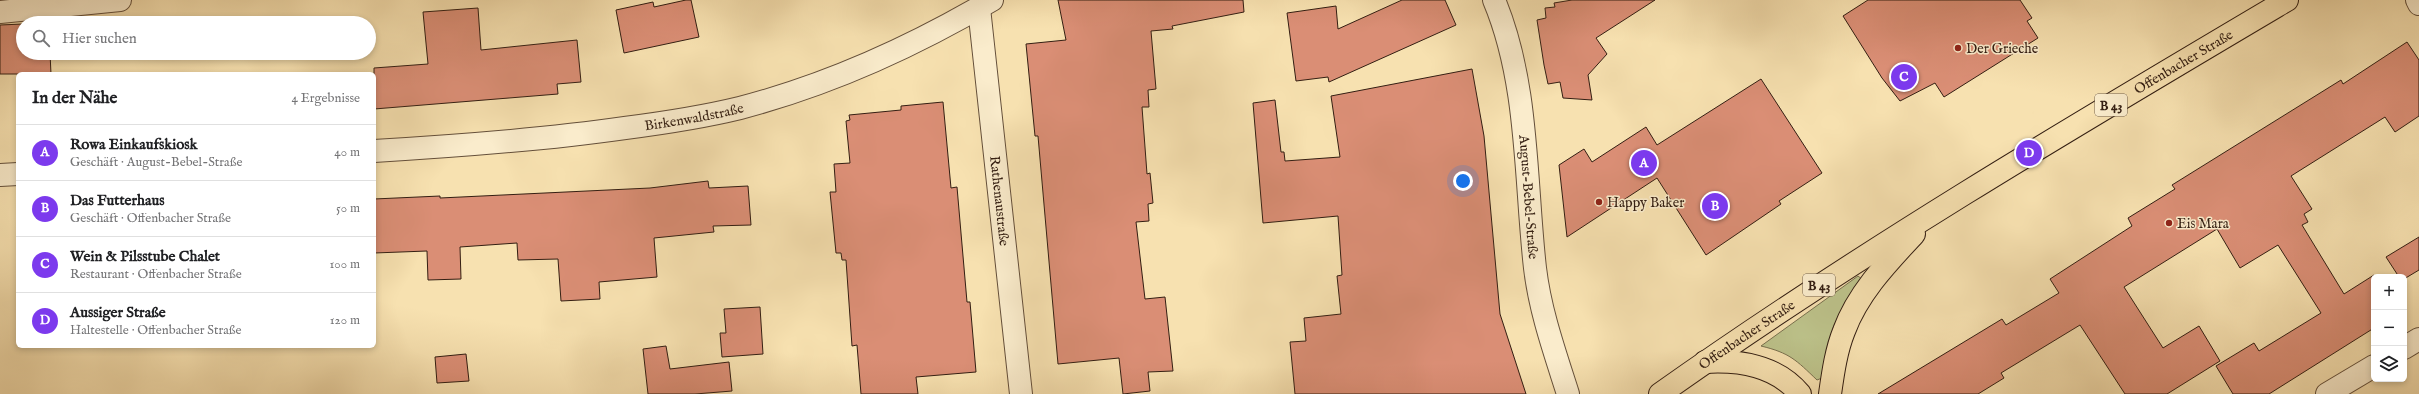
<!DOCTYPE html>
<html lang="de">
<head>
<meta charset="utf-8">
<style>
  :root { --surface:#fff; --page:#f2f2f2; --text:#202124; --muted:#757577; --line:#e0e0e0; --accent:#7c3aed }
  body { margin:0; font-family:"IM FELL English",serif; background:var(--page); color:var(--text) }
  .controls { position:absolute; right:12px; bottom:12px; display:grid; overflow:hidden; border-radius:6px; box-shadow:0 2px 6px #0003 }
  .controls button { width:36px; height:36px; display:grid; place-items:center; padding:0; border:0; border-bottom:1px solid var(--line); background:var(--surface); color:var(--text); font:20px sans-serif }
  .you { position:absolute; left:1463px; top:181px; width:14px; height:14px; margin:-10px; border:3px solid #fff; border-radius:50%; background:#1a73e8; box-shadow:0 0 0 6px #1a73e833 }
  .badge { display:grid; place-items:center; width:26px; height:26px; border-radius:50%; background:var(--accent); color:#fff; font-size:13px; font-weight:700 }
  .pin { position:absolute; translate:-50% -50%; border:2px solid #fff; box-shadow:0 1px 4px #0006 }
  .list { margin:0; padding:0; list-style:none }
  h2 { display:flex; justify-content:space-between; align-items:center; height:52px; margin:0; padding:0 16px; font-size:17px }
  h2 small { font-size:13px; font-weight:400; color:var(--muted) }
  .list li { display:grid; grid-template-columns:26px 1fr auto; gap:12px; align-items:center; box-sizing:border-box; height:56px; padding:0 16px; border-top:1px solid var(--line) }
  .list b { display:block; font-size:15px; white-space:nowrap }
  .list p { margin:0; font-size:13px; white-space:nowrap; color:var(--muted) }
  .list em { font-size:13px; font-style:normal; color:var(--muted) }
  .icon { flex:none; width:22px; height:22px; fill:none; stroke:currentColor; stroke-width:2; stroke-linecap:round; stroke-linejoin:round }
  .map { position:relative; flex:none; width:2419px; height:394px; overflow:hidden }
  .search { position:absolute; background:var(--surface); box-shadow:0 2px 6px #0003; left:16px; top:16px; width:360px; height:44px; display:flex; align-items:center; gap:10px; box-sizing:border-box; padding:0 14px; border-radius:22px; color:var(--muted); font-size:15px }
  .panel { position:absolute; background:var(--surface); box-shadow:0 2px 6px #0003; left:16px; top:72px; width:360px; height:276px; border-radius:6px }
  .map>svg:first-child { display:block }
  .green { fill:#bdc38b; stroke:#78704e }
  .building { fill:#da8e75; stroke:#331e12 }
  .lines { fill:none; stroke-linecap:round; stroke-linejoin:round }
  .minor-casing { stroke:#644f3a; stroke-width:24 }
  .primary-casing { stroke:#331e12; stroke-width:24 }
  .minor { stroke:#faeccc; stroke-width:22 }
  .primary { stroke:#f7e1b0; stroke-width:22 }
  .poi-dot { fill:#8f2418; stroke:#faeccc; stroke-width:1.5 }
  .labels { text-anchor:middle; stroke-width:3; stroke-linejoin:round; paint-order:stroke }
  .shield { fill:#faeccc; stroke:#6f5c4a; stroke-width:1 }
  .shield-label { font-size:13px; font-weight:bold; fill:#331e12 }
  .poi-label { font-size:14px; fill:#331e12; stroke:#faeccc; text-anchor:start }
  .street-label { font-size:14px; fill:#331e12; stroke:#faeccc }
</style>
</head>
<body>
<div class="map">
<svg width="2419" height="394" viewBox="0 0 2419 394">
  <rect width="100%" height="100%" fill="#f7e1b0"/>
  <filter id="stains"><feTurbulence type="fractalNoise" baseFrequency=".005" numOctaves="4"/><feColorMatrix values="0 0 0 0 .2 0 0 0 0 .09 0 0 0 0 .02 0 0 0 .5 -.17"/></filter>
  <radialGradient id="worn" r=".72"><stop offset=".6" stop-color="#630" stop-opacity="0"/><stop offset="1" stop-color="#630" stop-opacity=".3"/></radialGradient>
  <!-- green -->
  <path class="green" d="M1858,276L1863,280C1842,316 1828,335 1822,378L1817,380C1796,360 1790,353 1761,346Z"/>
  <!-- building -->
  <g class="building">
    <path d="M686,0H691L699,37L624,53L616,10L653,2L654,7Z"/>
    <path d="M1058,0H1243L1244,12L1172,26L1173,29L1151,31L1156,89L1148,90L1149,107H1142L1147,174L1150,173L1153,203L1148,204L1149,221L1136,222L1145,299L1165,297L1173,371L1148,372L1150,391L1123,394L1119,358L1058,364L1038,136H1035L1026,44L1066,40Z"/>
    <path d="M1402,0H1445L1456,25L1329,82L1328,77L1296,81L1287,13L1336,6L1338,29Z"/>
    <path d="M1572,0H1655L1596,38L1607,54L1588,75L1592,100L1563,98L1560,82L1548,84L1544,65L1537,20L1546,18L1545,8L1555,7L1554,3Z"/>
    <path d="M1868,0H2020L2032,18L2027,21L2038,38L1944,97L1935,83L1900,101L1882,78L1843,16Z"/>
    <path d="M478,8L481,50L577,40L581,82L557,84L558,94L374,109V68L428,64L423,12Z"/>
    <path d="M23,24V53H50L51,74H0V25Z"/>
    <path d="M2407,42L2419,60V116L2395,132L2385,117L2291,176L2312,209L2304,214L2308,222L2302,225L2344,294L2374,275V328L2269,394H2233L2216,366L2254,343L2259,351L2321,313L2278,245L2240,268L2217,229L2124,287L2163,348L2199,326L2220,361L2167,394H2125L2080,325L2001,373L2004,378L1978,394H1878L2002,319L2006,325L2059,293L2050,279L2132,226L2128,218L2175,189L2172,185L2341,80L2343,84Z"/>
    <path d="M1472,69L1484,136L1500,314L1526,394H1295L1290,342L1306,341L1304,318L1341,314L1337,276L1342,275L1338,216L1263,223L1253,103L1275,100L1281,152H1284L1285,161L1340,157L1331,96Z"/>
    <path d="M1761,79L1822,173L1779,201L1781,204L1706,255L1657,178L1567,237L1559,165L1584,149L1592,162L1646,127L1657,145Z"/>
    <path d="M943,102L951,188L957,187L967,302H970L976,372L916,377L918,394H861L857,345L852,346L846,260H842L841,253H836L830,192H836L834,164L850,163L846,121L850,120L849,115L901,110V106Z"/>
    <path d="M708,181L709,188L748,186L751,225L713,226L714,232L654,238L657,277L599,282L600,299L561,301L558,259L518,260L517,243L460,247L461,279L428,280L427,251L374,253V199L440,196V198L650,188Z"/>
    <path d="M2419,237V270L2404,279V277H2399L2386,257Z"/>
    <path d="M760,307L763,354L722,357L720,333H726L724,309Z"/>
    <path d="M666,346L670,369L729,362L732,391L695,394H648L643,349Z"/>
    <path d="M466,354L469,381L437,383L435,357Z"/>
  </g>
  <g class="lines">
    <!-- minor casing -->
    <g class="minor-casing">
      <g id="minor">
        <path id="s1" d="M1494,0C1529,83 1525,180 1535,268C1540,311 1555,353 1568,394"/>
        <path d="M2417,0L2419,4"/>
        <path id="s2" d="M979,8L1021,394"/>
        <path d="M0,12L120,0"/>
        <path id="s3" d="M374,151C458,146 542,140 625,128C664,123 703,117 740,108C828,85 914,46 992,0"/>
        <path d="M0,175L18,174"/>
        <path d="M2404,348L2419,339"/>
        <path d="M2327,394L2374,366"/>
      </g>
    </g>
    <!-- primary casing -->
    <g class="primary-casing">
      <g id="primary">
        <path d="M1705,362C1740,360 1776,365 1800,394"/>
        <path id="s4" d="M1660,394C1862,251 2074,126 2287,0"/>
        <path d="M1830,394C1833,373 1836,351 1844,331C1858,293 1887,263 1914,234"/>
      </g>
    </g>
    <!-- minor -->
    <use href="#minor" class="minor"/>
    <!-- primary -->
    <use href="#primary" class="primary"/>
  </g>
  <!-- markers -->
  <g class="poi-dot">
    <circle cx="1958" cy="48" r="4"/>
    <circle cx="1599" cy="202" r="4"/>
    <circle cx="2169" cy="223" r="4"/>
  </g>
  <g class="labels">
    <!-- shield labels -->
    <g class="shield">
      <rect x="2095" y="94" width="32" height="22" rx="3"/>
      <rect x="1803" y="274" width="32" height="22" rx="3"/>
    </g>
    <g class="shield-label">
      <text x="2111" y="110">B 43</text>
      <text x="1819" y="290">B 43</text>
    </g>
    <!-- poi labels -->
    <g class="poi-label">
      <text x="1966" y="53">Der Grieche</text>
      <text x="1607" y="207">Happy Baker</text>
      <text x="2177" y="228">Eis Mara</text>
    </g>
    <!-- street labels -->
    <g class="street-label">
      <text dy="5" stroke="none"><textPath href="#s4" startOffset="620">Offenbacher Straße</textPath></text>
      <text dy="5" stroke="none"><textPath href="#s3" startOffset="322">Birkenwaldstraße</textPath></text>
      <text dy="5" stroke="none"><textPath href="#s1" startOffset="201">August-Bebel-Straße</textPath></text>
      <text dy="5" stroke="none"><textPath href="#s2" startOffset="194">Rathenaustraße</textPath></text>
      <text dy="5" stroke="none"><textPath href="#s4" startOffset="105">Offenbacher Straße</textPath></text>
    </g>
  </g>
  <rect width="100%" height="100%" filter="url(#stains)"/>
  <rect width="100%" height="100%" fill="url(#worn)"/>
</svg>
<div class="controls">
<button>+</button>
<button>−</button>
<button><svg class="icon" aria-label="layers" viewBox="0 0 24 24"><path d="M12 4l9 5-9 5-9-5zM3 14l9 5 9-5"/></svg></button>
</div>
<div class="you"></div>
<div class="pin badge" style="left:1644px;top:163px">A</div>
<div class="pin badge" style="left:1715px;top:206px">B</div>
<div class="pin badge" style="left:1904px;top:77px">C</div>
<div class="pin badge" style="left:2029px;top:153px">D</div>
<div class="search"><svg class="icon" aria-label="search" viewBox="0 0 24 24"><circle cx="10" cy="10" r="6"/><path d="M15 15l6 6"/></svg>Hier suchen</div>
<section class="panel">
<h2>In der Nähe<small>4 Ergebnisse</small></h2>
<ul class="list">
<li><span class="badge">A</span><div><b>Rowa Einkaufskiosk</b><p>Geschäft · August-Bebel-Straße</p></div><em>40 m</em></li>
<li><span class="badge">B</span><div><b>Das Futterhaus</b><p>Geschäft · Offenbacher Straße</p></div><em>50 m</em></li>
<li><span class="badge">C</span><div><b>Wein &amp; Pilsstube Chalet</b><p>Restaurant · Offenbacher Straße</p></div><em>100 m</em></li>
<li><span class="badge">D</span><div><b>Aussiger Straße</b><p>Haltestelle · Offenbacher Straße</p></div><em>120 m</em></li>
</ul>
</section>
</div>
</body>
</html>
